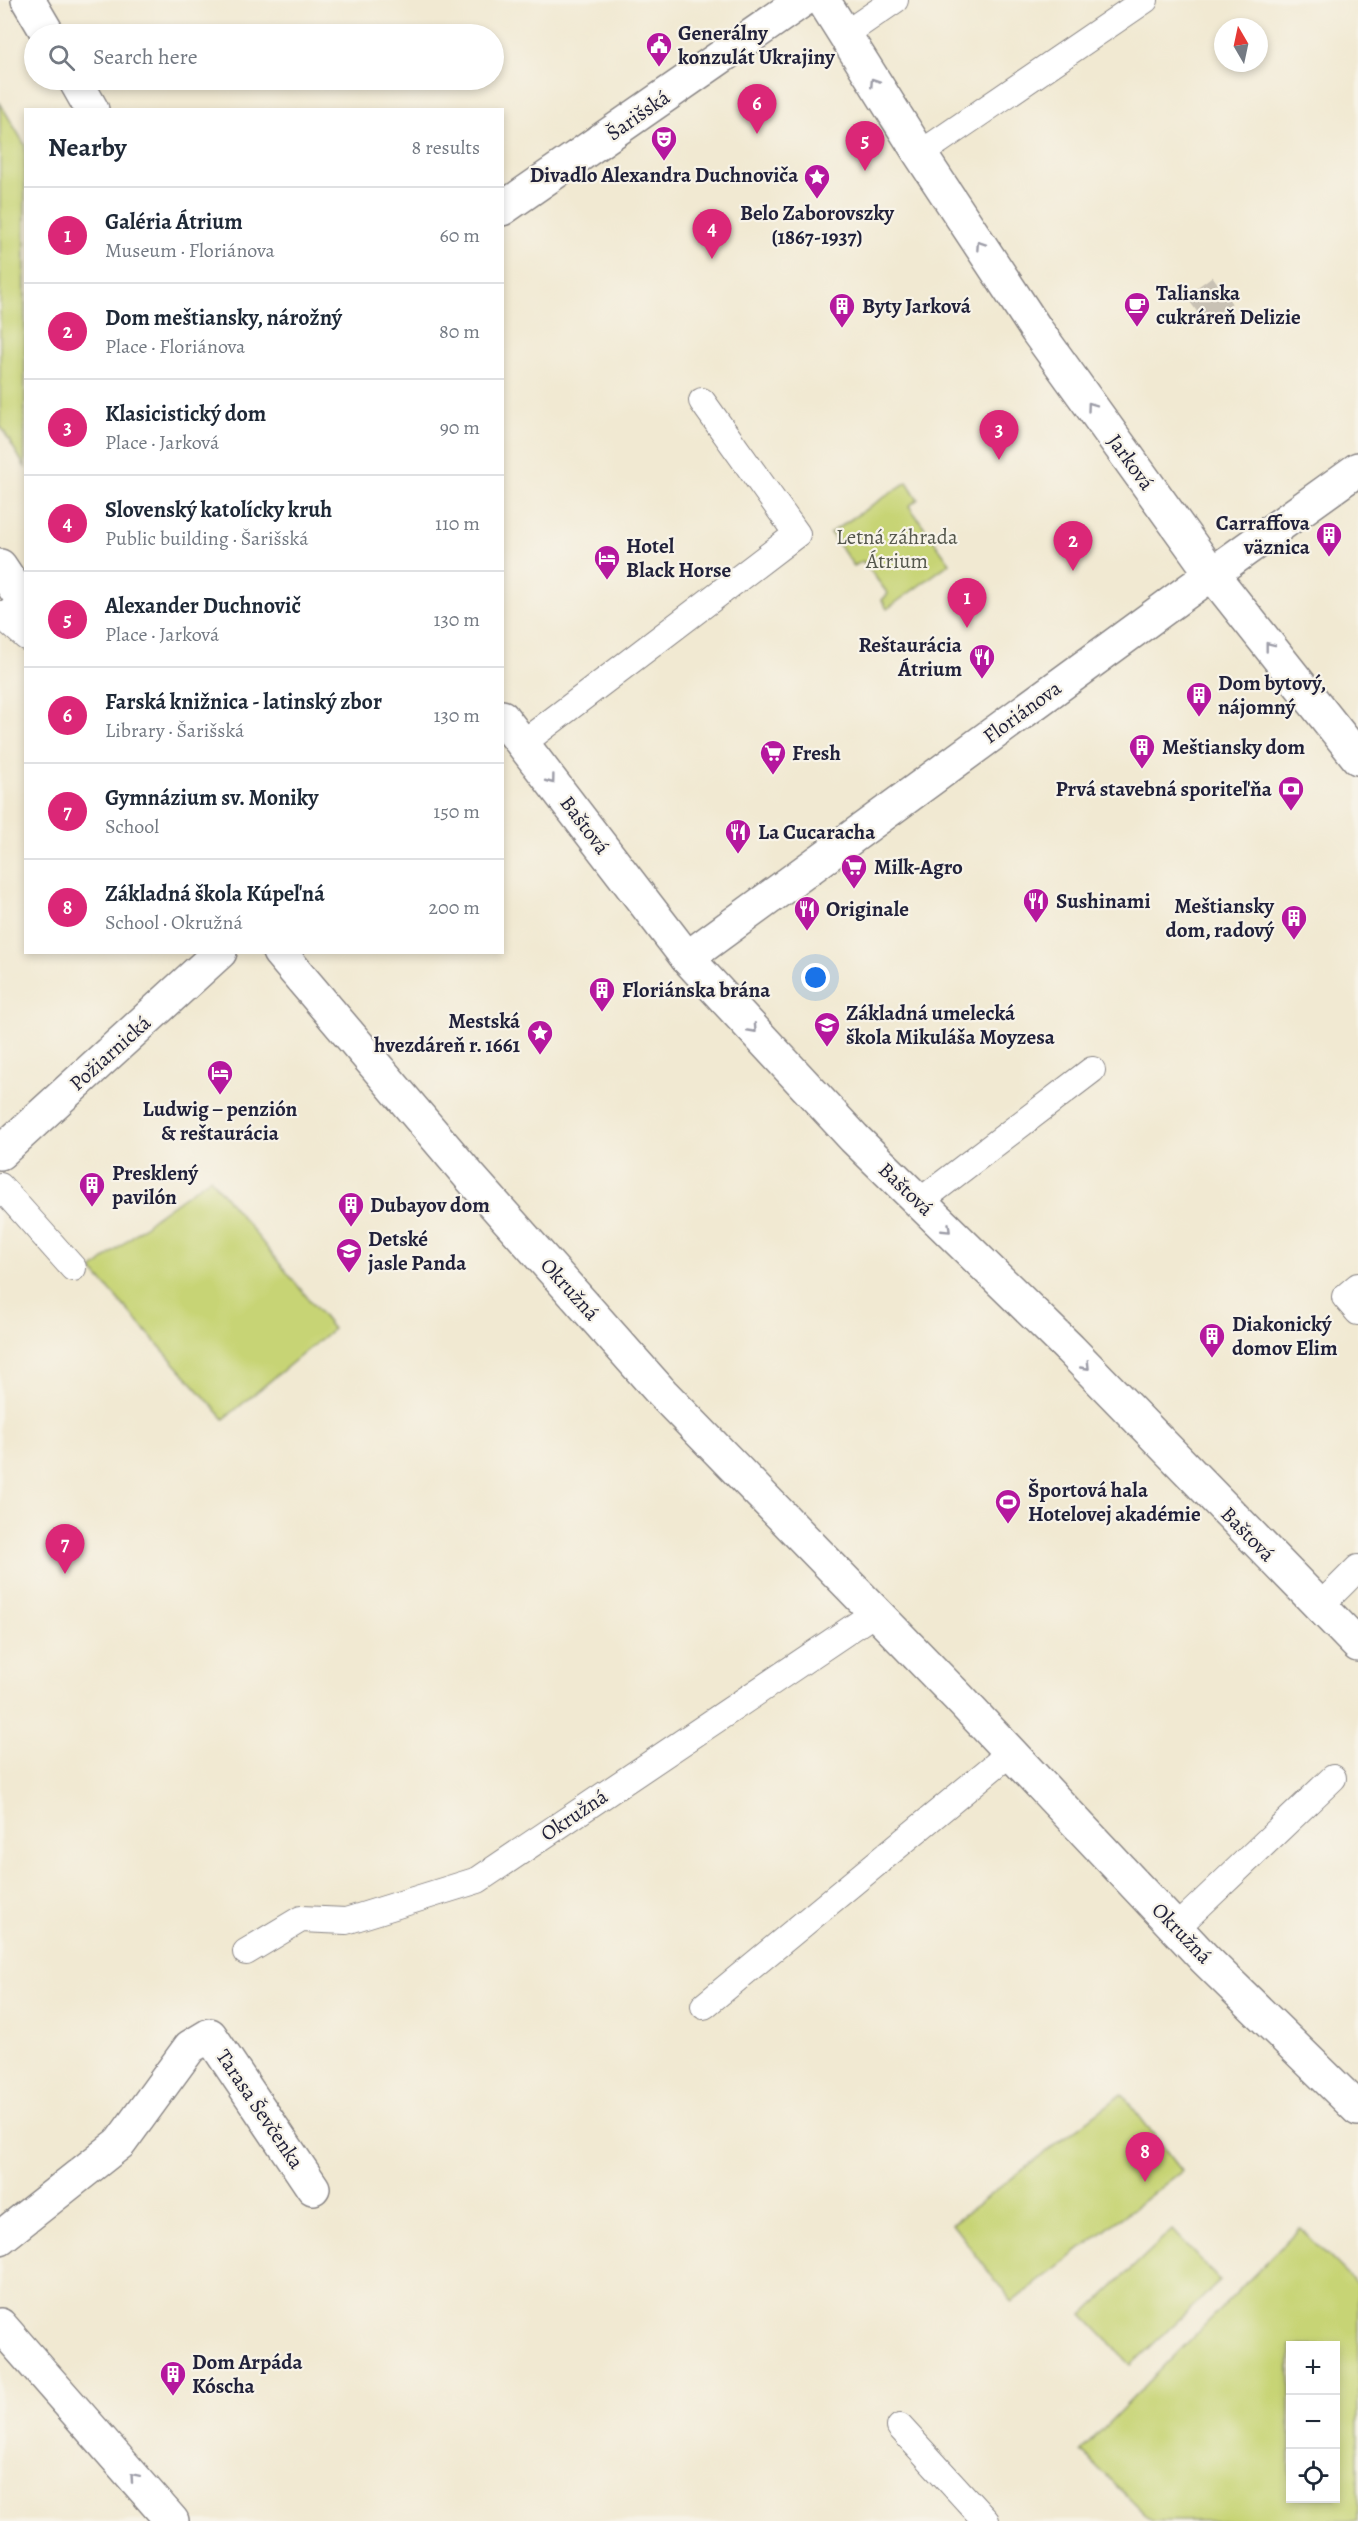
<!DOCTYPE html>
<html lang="en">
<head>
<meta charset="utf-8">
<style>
  :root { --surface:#fff; --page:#f6f6f7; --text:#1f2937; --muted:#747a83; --line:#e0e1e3; --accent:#db2777 }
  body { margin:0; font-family:Alegreya,serif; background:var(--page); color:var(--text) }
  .controls { position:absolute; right:18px; bottom:18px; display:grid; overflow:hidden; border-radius:0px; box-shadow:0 3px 9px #0003 }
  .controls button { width:54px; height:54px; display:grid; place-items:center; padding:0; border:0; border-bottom:2px solid var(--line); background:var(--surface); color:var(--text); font:30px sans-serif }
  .compass { position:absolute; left:1214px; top:18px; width:54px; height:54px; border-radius:50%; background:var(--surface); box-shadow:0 3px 9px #0003; rotate:351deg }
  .you { position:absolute; left:816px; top:978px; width:21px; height:21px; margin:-15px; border:4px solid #fff; border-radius:50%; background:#1a73e8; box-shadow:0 0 0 9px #1a73e833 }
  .badge { display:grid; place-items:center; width:39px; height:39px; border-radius:50%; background:var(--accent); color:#fff; font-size:20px; font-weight:700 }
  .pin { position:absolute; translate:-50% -50px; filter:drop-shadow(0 2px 3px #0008) }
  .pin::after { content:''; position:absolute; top:32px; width:21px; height:18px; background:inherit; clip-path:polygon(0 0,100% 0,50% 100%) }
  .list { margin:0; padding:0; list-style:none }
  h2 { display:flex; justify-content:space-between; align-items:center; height:78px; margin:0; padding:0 24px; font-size:26px }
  h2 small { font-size:20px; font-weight:400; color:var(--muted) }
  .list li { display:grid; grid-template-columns:39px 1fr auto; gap:18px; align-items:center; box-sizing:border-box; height:96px; padding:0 24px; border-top:2px solid var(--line) }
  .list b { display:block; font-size:22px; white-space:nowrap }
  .list p { margin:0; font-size:20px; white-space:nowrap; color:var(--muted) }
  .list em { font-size:20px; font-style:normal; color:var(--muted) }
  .icon { flex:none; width:33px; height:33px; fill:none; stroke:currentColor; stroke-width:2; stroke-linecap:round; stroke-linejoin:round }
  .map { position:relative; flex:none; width:1358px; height:2521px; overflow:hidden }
  .search { position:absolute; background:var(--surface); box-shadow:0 3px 9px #0003; left:24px; top:24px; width:480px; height:66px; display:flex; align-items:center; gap:15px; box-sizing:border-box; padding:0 21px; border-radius:33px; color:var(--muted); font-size:22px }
  .panel { position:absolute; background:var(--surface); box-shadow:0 3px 9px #0003; left:24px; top:108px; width:480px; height:846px; border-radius:0px }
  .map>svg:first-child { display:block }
  .green { fill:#c7d475; stroke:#747b58; stroke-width:1.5; fill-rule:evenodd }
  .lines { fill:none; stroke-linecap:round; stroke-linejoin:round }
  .street-tunnel { stroke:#c8c1b4; stroke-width:33; stroke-dasharray:33 16; stroke-linecap:butt }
  .lane-casing { stroke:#8a8686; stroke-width:28 }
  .street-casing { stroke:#8a8686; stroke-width:36 }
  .lane { stroke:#fff; stroke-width:26 }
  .street { stroke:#fff; stroke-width:33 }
  .oneway { stroke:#9c9ca7 }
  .labels { text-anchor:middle; stroke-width:4.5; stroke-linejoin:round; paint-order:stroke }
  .poi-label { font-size:21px; font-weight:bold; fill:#22223b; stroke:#f7f3e8; text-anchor:start }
  .street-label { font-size:21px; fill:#22223b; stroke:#f7f3e8 }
  .park-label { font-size:21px; fill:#54574c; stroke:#f7f3e8 }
</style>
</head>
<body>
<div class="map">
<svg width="1358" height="2521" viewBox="0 0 1358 2521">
  <rect width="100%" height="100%" fill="#f7f3e8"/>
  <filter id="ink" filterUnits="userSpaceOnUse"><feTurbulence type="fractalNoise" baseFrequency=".0167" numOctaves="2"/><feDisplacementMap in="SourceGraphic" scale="12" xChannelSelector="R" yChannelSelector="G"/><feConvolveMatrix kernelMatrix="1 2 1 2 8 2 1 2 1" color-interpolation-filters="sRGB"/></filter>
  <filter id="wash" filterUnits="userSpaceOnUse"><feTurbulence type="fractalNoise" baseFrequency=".008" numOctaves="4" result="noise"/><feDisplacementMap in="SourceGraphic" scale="24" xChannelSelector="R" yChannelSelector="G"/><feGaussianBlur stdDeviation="1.35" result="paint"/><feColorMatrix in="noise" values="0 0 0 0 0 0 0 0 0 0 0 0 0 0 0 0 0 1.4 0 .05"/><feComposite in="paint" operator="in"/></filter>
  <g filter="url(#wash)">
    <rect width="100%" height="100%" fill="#f1e9d2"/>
    <!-- green -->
    <g class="green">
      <path d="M0,103L25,145V467L0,425Z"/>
      <path d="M907,482L918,499L909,506L950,563L887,609L882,600L888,594L863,561L854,566L830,533Z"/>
      <path d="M210,1178L333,1329L224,1419L92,1270L154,1218Z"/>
      <path d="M1122,2094L1182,2171L1012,2302L952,2224Z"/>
      <path d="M1300,2228L1358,2285V2521H1152L1081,2451ZM1290,2346H1336V2498H1290Z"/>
      <path d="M1172,2230L1220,2281L1131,2365L1083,2315Z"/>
    </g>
  </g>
  <g filter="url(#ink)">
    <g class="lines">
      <!-- street-tunnel -->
      <path class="street-tunnel" d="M1199,286L1222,318"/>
      <!-- lane casing -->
      <g class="lane-casing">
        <g id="lane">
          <path d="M844,35L895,0"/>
          <path d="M920,154L1145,0"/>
          <path d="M0,614L26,637"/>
          <path d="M523,743L797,534L702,401"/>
          <path d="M0,1186L73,1268"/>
          <path d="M919,1202L1092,1070"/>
          <path d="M1358,1286L1345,1297L1358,1312"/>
          <path d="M1320,1606L1358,1568"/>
          <path d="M1176,1928L1333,1778"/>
          <path d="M246,1952L301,1919L346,1921L478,1880L876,1612"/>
          <path d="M704,2006L1010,1753"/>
          <path d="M900,2427L986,2521"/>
        </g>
      </g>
      <!-- street casing -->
      <g class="street-casing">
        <g id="street">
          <path d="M28,0L48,34"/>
          <path d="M823,0L920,154L1037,331L1212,574L1358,758"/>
          <path d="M75,80L92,110"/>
          <path d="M502,209L803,0"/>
          <path d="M0,566L26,605"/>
          <path d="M502,717L687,958L854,1138L1070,1349L1358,1645"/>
          <path d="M279,952L470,1177L662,1393L958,1697L1205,1959L1358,2109"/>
          <path d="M687,958L1184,594L1358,469"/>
          <path d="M0,1153L220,952"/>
          <path d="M0,2238L120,2143L190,2047L210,2035L313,2188"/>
          <path d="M0,2325L172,2521"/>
        </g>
      </g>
      <!-- lane -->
      <use href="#lane" class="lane"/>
      <!-- street -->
      <use href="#street" class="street"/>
    </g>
    <!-- one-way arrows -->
    <defs><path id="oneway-chevron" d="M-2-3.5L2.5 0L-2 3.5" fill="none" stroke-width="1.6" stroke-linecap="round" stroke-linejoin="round" transform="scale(1.5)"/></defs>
    <g class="oneway">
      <use href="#oneway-chevron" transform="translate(874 82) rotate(-123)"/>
      <use href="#oneway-chevron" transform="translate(980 245) rotate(-124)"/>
      <use href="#oneway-chevron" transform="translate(1091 406) rotate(-126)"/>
      <use href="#oneway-chevron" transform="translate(1269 646) rotate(-128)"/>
      <use href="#oneway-chevron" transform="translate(551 780) rotate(53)"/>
      <use href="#oneway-chevron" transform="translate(753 1029) rotate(47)"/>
      <use href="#oneway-chevron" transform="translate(947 1229) rotate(44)"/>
      <use href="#oneway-chevron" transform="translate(1086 1366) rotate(46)"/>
      <use href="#oneway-chevron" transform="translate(134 2477) rotate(-131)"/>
    </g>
  </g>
  <!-- icons -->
  <defs>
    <g id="civic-pin" transform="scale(1.35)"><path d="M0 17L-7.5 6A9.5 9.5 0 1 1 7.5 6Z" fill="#b5179e" stroke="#f7f3e8"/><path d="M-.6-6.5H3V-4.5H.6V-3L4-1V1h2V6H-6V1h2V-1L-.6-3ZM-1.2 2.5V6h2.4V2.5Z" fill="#fff"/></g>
    <g id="theatre-pin" transform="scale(1.35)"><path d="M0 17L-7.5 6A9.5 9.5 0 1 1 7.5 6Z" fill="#b5179e" stroke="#f7f3e8"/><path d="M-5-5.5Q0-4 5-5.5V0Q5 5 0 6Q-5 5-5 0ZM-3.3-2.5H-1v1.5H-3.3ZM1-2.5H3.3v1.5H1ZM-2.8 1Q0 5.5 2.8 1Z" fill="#fff"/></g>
    <g id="sight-pin" transform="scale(1.35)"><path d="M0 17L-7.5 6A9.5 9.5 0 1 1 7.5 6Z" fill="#b5179e" stroke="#f7f3e8"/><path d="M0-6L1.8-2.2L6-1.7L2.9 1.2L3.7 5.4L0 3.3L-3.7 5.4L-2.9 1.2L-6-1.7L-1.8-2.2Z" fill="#fff"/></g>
    <g id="cafe-pin" transform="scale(1.35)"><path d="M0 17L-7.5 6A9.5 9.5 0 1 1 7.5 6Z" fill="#b5179e" stroke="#f7f3e8"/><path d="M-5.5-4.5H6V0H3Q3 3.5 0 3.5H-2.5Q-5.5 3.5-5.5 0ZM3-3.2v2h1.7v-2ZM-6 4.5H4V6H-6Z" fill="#fff"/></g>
    <g id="building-pin" transform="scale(1.35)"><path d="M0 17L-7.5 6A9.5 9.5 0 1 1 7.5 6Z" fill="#b5179e" stroke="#f7f3e8"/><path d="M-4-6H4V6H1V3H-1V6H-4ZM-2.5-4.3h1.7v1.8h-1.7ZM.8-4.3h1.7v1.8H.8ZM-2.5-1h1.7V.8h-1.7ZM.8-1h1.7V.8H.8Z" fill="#fff"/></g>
    <g id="hotel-pin" transform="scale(1.35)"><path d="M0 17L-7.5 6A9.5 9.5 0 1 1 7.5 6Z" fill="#b5179e" stroke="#f7f3e8"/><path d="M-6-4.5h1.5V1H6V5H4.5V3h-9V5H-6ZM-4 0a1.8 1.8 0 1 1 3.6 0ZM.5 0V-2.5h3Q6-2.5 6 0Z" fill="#fff"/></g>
    <g id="restaurant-pin" transform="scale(1.35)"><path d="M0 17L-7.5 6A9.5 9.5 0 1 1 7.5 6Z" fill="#b5179e" stroke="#f7f3e8"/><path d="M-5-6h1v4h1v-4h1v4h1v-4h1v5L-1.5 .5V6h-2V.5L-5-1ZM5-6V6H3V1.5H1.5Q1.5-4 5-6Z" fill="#fff"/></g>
    <g id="supermarket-pin" transform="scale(1.35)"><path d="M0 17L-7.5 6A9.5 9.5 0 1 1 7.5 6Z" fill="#b5179e" stroke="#f7f3e8"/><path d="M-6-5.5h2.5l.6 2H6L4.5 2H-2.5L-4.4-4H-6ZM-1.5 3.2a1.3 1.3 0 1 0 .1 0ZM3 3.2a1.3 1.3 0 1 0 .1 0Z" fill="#fff"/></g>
    <g id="bank-pin" transform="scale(1.35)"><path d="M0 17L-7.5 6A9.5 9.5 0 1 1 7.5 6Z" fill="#b5179e" stroke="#f7f3e8"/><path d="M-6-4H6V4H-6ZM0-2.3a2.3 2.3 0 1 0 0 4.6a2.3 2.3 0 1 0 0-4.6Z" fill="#fff"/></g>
    <g id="school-pin" transform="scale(1.35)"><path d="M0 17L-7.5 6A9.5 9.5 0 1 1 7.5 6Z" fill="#b5179e" stroke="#f7f3e8"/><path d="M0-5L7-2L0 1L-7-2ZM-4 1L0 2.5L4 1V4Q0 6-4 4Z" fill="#fff"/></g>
    <g id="stadium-pin" transform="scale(1.35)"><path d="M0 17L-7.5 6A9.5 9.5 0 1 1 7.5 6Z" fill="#b5179e" stroke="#f7f3e8"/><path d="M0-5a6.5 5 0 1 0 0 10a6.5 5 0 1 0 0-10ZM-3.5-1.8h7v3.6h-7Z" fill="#fff"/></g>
  </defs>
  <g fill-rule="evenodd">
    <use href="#civic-pin" x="659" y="45"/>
    <use href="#theatre-pin" x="664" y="139"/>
    <use href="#sight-pin" x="817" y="177"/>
    <use href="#cafe-pin" x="1137" y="305"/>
    <use href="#building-pin" x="842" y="306"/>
    <use href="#building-pin" x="1329" y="535"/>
    <use href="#hotel-pin" x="607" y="558"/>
    <use href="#restaurant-pin" x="982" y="657"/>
    <use href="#building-pin" x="1199" y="695"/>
    <use href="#building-pin" x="1142" y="747"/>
    <use href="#supermarket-pin" x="773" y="753"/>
    <use href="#bank-pin" x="1291" y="789"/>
    <use href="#restaurant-pin" x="738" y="832"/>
    <use href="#supermarket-pin" x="854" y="867"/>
    <use href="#restaurant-pin" x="1036" y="901"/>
    <use href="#restaurant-pin" x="807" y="909"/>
    <use href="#building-pin" x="1294" y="918"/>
    <use href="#building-pin" x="602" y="990"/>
    <use href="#school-pin" x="827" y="1025"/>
    <use href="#sight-pin" x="540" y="1033"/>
    <use href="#hotel-pin" x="220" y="1073"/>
    <use href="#building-pin" x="92" y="1185"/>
    <use href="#building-pin" x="351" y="1205"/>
    <use href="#school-pin" x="349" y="1251"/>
    <use href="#building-pin" x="1212" y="1336"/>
    <use href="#stadium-pin" x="1008" y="1502"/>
    <use href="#building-pin" x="173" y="2374"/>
  </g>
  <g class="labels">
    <!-- poi labels -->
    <g class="poi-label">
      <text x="678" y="40">Generálny<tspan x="678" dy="24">konzulát Ukrajiny</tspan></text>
      <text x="664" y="182" text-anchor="middle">Divadlo Alexandra Duchnoviča</text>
      <text x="817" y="220" text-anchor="middle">Belo Zaborovszky<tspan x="817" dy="24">(1867-1937)</tspan></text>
      <text x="1156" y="300">Talianska<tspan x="1156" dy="24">cukráreň Delizie</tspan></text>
      <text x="862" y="313">Byty Jarková</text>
      <text x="1310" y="530" text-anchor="end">Carraffova<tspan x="1310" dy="24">väznica</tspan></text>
      <text x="626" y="553">Hotel<tspan x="626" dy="24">Black Horse</tspan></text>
      <text x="962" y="652" text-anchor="end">Reštaurácia<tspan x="962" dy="24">Átrium</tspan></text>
      <text x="1218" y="690">Dom bytový,<tspan x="1218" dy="24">nájomný</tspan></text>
      <text x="1162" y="754">Meštiansky dom</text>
      <text x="792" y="760">Fresh</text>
      <text x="1272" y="796" text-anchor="end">Prvá stavebná sporiteľňa</text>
      <text x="758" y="839">La Cucaracha</text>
      <text x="874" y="874">Milk-Agro</text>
      <text x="1056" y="908">Sushinami</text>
      <text x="1274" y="913" text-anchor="end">Meštiansky<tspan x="1274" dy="24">dom, radový</tspan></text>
      <text x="826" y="916">Originale</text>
      <text x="622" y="997">Floriánska brána</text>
      <text x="846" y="1020">Základná umelecká<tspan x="846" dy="24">škola Mikuláša Moyzesa</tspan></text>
      <text x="520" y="1028" text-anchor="end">Mestská<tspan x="520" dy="24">hvezdáreň r. 1661</tspan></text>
      <text x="220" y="1116" text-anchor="middle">Ludwig – penzión<tspan x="220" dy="24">&amp; reštaurácia</tspan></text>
      <text x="112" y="1180">Presklený<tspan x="112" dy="24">pavilón</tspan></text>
      <text x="370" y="1212">Dubayov dom</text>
      <text x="368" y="1246">Detské<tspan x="368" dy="24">jasle Panda</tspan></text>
      <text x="1232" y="1331">Diakonický<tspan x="1232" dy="24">domov Elim</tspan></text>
      <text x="1028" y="1497">Športová hala<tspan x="1028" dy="24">Hotelovej akadémie</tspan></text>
      <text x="192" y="2369">Dom Arpáda<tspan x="192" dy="24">Kóscha</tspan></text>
    </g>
    <!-- street labels -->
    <g class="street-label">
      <text transform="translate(638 115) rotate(-35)" y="7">Šarišská</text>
      <text transform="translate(1131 462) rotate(54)" y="7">Jarková</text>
      <text transform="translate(1022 712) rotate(-36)" y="7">Floriánova</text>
      <text transform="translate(585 825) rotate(53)" y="7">Baštová</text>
      <text transform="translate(110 1053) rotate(-42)" y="7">Požiarnická</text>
      <text transform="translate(906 1189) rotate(44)" y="7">Baštová</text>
      <text transform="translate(570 1289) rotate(48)" y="7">Okružná</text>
      <text transform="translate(1248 1534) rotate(46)" y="7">Baštová</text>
      <text transform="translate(574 1815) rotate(-34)" y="7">Okružná</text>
      <text transform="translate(1182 1933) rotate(46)" y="7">Okružná</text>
      <text transform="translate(260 2109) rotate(56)" y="7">Tarasa Ševčenka</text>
    </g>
    <!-- park labels -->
    <g class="park-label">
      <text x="897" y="544">Letná záhrada<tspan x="897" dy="24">Átrium</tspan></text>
    </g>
  </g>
</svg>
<div class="controls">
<button>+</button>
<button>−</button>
<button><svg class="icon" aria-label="locate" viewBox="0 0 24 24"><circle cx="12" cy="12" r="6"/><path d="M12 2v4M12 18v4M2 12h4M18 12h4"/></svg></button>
</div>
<svg class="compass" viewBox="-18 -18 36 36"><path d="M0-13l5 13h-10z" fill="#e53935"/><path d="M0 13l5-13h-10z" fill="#747a83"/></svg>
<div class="you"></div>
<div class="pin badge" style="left:967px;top:628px">1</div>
<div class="pin badge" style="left:1073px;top:571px">2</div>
<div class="pin badge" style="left:999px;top:460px">3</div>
<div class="pin badge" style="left:712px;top:259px">4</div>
<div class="pin badge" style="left:865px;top:171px">5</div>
<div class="pin badge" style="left:757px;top:134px">6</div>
<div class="pin badge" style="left:65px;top:1574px">7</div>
<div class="pin badge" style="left:1145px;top:2182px">8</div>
<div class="search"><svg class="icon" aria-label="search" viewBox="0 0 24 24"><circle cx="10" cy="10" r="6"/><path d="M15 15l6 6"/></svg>Search here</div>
<section class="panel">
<h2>Nearby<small>8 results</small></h2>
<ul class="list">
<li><span class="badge">1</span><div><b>Galéria Átrium</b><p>Museum · Floriánova</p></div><em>60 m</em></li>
<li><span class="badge">2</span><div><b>Dom meštiansky, nárožný</b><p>Place · Floriánova</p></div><em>80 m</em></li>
<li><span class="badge">3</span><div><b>Klasicistický dom</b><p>Place · Jarková</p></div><em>90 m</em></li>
<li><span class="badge">4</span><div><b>Slovenský katolícky kruh</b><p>Public building · Šarišská</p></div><em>110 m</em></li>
<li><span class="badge">5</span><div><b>Alexander Duchnovič</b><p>Place · Jarková</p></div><em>130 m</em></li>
<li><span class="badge">6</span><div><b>Farská knižnica - latinský zbor</b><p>Library · Šarišská</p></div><em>130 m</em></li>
<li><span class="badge">7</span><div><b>Gymnázium sv. Moniky</b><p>School</p></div><em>150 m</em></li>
<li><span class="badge">8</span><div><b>Základná škola Kúpeľná</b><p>School · Okružná</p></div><em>200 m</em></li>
</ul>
</section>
</div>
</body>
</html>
